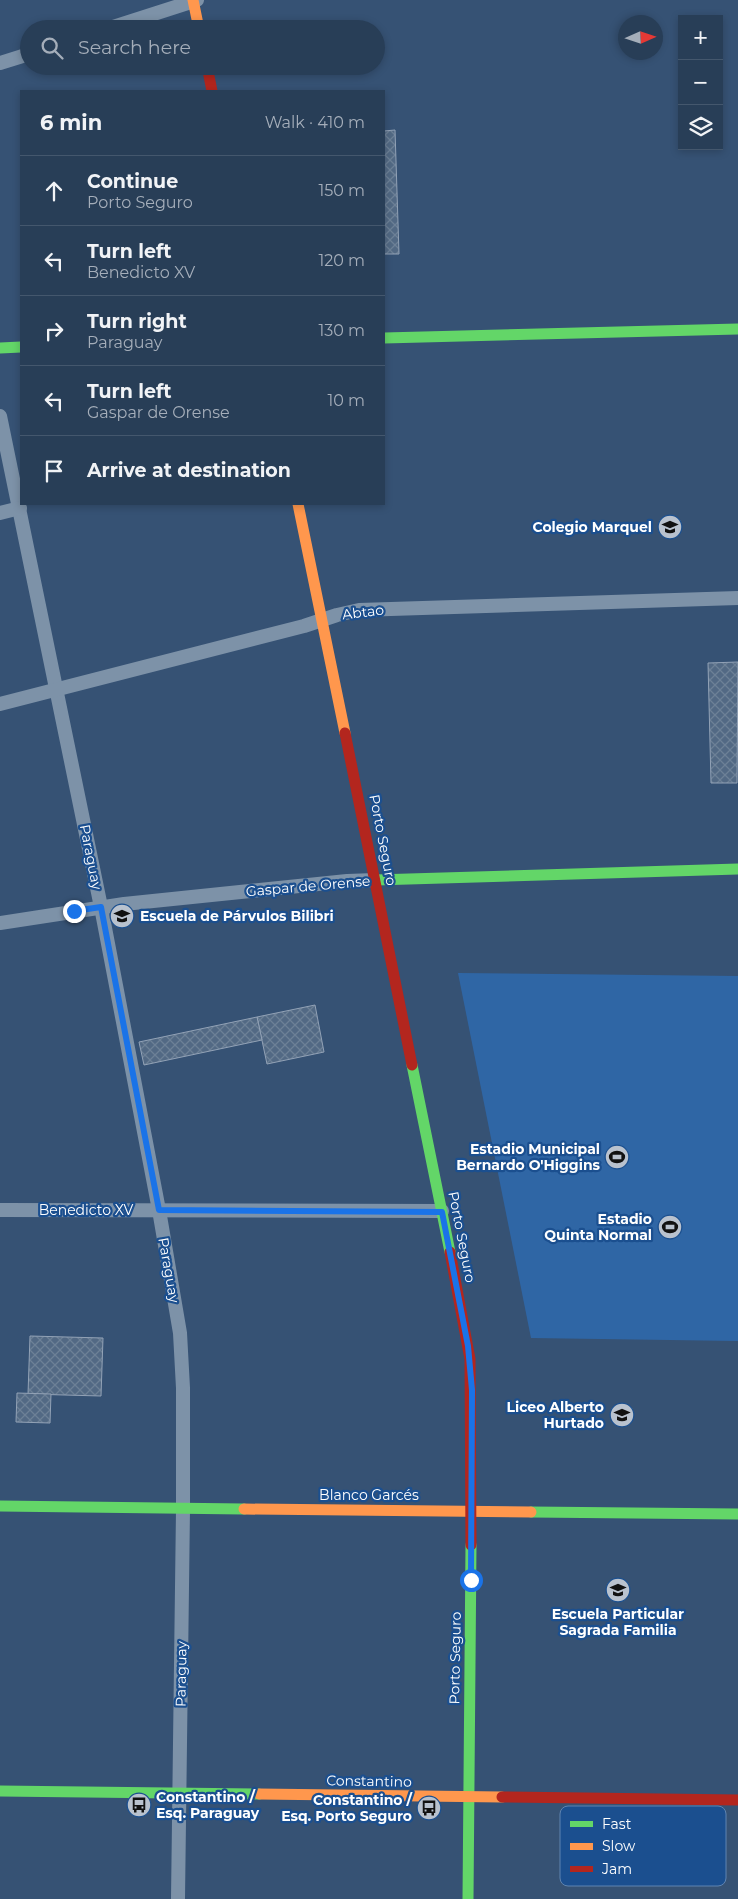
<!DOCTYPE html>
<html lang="en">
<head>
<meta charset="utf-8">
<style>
  :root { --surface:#283e57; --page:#344961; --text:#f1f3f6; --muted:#a5aeba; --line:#44576d }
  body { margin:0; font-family:Montserrat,sans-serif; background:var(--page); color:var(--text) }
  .controls { position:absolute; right:15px; top:15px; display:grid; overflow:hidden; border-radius:0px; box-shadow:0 2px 8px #0003 }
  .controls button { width:45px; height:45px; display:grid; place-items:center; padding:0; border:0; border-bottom:1px solid var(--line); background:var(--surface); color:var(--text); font:25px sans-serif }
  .compass { position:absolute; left:618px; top:15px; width:45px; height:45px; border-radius:50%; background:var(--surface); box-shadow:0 2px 8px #0003; rotate:87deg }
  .stop { position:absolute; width:15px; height:15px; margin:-11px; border:4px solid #1a73e8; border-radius:50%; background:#fff }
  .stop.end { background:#1a73e8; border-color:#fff; box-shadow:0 1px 5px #0008 }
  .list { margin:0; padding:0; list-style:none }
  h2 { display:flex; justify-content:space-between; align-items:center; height:65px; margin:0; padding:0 20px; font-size:21px }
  h2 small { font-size:16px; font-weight:400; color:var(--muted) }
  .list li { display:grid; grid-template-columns:32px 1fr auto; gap:15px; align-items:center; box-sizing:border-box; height:70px; padding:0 20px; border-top:1px solid var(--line) }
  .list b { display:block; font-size:19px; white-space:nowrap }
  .list p { margin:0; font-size:16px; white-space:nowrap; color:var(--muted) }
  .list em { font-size:16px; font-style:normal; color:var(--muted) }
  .icon { flex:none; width:28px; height:28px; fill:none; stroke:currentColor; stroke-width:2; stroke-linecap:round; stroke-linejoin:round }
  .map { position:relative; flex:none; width:738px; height:1899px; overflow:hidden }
  .search { position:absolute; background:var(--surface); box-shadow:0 2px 8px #0003; left:20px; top:20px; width:365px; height:55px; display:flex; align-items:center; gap:12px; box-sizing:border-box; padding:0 18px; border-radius:28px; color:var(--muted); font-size:19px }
  .panel { position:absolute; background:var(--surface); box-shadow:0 2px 8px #0003; left:20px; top:90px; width:365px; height:415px; border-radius:0px }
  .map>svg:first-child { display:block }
  .green { fill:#2f66a5 }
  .building { fill:url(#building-cross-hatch); stroke:#92a2b6 }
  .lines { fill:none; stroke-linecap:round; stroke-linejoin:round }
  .street { stroke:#7d92a8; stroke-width:14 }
  .fast { stroke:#63d668; stroke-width:11 }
  .slow { stroke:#ff974d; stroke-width:11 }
  .jam { stroke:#b3261e; stroke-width:11 }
  .route { stroke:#1a73e8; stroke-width:6 }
  .labels { text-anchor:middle; stroke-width:4.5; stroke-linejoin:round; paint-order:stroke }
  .poi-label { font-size:14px; font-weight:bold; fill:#fff; stroke:#1b4f8f; text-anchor:end }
  .street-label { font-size:14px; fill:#fff; stroke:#1b4f8f }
  .key { fill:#1b4f8f; stroke:#5f84b1; stroke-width:1 }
  .key-label { font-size:14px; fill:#fff }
</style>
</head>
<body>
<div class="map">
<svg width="738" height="1899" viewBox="0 0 738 1899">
  <defs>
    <pattern id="building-cross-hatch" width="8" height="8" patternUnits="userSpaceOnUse" patternTransform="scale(1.25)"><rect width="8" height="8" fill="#526984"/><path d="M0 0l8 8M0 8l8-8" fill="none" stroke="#6c8096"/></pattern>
  </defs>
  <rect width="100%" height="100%" fill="#365274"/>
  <!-- green -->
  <path class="green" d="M458,973L738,976V1341L531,1338Z"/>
  <!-- building -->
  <g class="building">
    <path d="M395,130L399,254H384V131Z"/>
    <path d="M738,662L737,783H711L708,663Z"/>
    <path d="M315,1005L324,1052L267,1064L257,1017Z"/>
    <path d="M257,1017L262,1040L144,1065L139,1042Z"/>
    <path d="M30,1336L103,1338L101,1396L28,1394Z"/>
    <path d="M17,1393L51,1394L50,1423L16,1422Z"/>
  </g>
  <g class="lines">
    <!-- street -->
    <g class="street">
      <path d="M107,29L197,0"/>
      <path d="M0,63L29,54"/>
      <path d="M0,416L101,907L159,1210L180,1333L183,1388V1509L178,1899"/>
      <path d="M0,513L20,508"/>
      <path d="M0,704L304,626L337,615L359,610L738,598"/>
      <path d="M0,923L124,904L347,881L375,880"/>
      <path d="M0,1210L442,1211"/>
    </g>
    <!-- fast -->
    <g class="fast">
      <path d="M384,338L738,329"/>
      <path d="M0,348L21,347"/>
      <path d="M375,880L738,869"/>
      <path d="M412,1065L450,1252"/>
      <path d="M0,1506L244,1509"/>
      <path d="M531,1512L738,1514"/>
      <path d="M0,1791L259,1794"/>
      <path d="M468,1899L471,1545"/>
    </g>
    <!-- slow -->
    <g class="slow">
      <path d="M193,0L199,29"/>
      <path d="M298,504L345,733"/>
      <path d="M244,1509L531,1512"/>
      <path d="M259,1794L502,1797"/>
    </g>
    <!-- jam -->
    <g class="jam">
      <path d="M207,66L212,91"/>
      <path d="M345,733L412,1065"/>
      <path d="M450,1252L470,1359L471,1545"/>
      <path d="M502,1797L738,1800"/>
    </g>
  </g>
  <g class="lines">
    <!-- route -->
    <path class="route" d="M74,911L101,907L159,1210L442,1212L468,1346L472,1390L471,1580"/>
  </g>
  <!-- icons -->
  <defs>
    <g id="school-disc" transform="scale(1.25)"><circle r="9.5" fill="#b9c2ce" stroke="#1b4f8f"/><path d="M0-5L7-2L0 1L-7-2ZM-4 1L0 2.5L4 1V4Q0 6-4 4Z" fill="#111"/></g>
    <g id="stadium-disc" transform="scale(1.25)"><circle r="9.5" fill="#b9c2ce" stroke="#1b4f8f"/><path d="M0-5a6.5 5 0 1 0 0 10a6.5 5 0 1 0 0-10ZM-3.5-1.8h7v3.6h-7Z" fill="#111"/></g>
    <g id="bus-disc" transform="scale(1.25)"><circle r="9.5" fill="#b9c2ce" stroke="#1b4f8f"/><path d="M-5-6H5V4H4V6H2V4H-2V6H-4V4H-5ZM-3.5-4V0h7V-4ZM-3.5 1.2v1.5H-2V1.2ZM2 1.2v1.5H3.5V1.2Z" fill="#111"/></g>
  </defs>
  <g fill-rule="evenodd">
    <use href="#school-disc" x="670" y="527"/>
    <use href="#school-disc" x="122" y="916"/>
    <use href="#stadium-disc" x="617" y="1157"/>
    <use href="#stadium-disc" x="670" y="1227"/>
    <use href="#school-disc" x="622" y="1415"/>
    <use href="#school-disc" x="618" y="1590"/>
    <use href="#bus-disc" x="139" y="1805"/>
    <use href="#bus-disc" x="429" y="1808"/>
  </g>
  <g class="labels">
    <!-- poi labels -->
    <g class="poi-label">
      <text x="652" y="532">Colegio Marquel</text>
      <text x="140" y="921" text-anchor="start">Escuela de Párvulos Bilibri</text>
      <text x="600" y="1154">Estadio Municipal<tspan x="600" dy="16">Bernardo O'Higgins</tspan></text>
      <text x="652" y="1224">Estadio<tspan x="652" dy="16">Quinta Normal</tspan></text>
      <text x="604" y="1412">Liceo Alberto<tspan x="604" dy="16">Hurtado</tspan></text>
      <text x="618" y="1619" text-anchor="middle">Escuela Particular<tspan x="618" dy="16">Sagrada Familia</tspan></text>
      <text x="156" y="1802" text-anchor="start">Constantino /<tspan x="156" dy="16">Esq. Paraguay</tspan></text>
      <text x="412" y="1805">Constantino /<tspan x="412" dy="16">Esq. Porto Seguro</tspan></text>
    </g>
    <!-- street labels -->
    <g class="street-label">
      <text transform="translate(363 612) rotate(-7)" y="5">Abtao</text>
      <text transform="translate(383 840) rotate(79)" y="5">Porto Seguro</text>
      <text transform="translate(91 857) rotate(79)" y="5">Paraguay</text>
      <text transform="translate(308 886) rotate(-5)" y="5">Gaspar de Orense</text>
      <text x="86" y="1215">Benedicto XV</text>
      <text transform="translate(462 1237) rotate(79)" y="5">Porto Seguro</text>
      <text transform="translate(169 1270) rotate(80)" y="5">Paraguay</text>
      <text x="369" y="1500">Blanco Garcés</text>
      <text transform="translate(455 1658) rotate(-89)" y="5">Porto Seguro</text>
      <text transform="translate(181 1674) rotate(-89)" y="5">Paraguay</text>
      <text transform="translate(369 1781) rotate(1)" y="5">Constantino</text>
    </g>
  </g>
  <!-- legend -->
  <rect x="560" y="1806" width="166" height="80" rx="8" class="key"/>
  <rect x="570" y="1821" width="23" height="6" fill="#63d668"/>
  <rect x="570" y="1843" width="23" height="7" fill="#ff974d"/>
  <rect x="570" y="1866" width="23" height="6" fill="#b3261e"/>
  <g class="key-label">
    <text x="602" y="1829">Fast</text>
    <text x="602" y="1851">Slow</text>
    <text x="602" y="1874">Jam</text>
  </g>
</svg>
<div class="controls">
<button>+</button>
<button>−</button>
<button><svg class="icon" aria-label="layers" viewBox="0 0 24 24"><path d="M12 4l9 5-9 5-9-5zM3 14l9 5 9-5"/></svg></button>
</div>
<svg class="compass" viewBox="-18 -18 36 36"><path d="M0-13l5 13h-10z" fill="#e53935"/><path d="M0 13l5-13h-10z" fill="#a5aeba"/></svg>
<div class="stop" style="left:471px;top:1580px"></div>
<div class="stop end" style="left:74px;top:911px"></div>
<div class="search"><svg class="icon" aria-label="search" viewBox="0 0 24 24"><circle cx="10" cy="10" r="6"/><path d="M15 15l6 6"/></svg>Search here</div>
<section class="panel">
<h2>6 min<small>Walk · 410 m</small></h2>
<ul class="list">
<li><svg class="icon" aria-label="ahead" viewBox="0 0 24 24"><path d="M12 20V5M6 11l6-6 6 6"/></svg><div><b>Continue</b><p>Porto Seguro</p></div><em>150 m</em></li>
<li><svg class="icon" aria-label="left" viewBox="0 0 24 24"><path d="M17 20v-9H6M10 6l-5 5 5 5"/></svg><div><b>Turn left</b><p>Benedicto XV</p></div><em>120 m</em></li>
<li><svg class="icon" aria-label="right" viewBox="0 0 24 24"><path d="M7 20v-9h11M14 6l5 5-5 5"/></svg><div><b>Turn right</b><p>Paraguay</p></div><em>130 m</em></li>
<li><svg class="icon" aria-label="left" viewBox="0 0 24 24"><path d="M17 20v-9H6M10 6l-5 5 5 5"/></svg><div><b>Turn left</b><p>Gaspar de Orense</p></div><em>10 m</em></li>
<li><svg class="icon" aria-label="arrive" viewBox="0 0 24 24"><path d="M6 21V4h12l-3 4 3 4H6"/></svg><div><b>Arrive at destination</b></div></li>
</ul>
</section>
</div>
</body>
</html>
